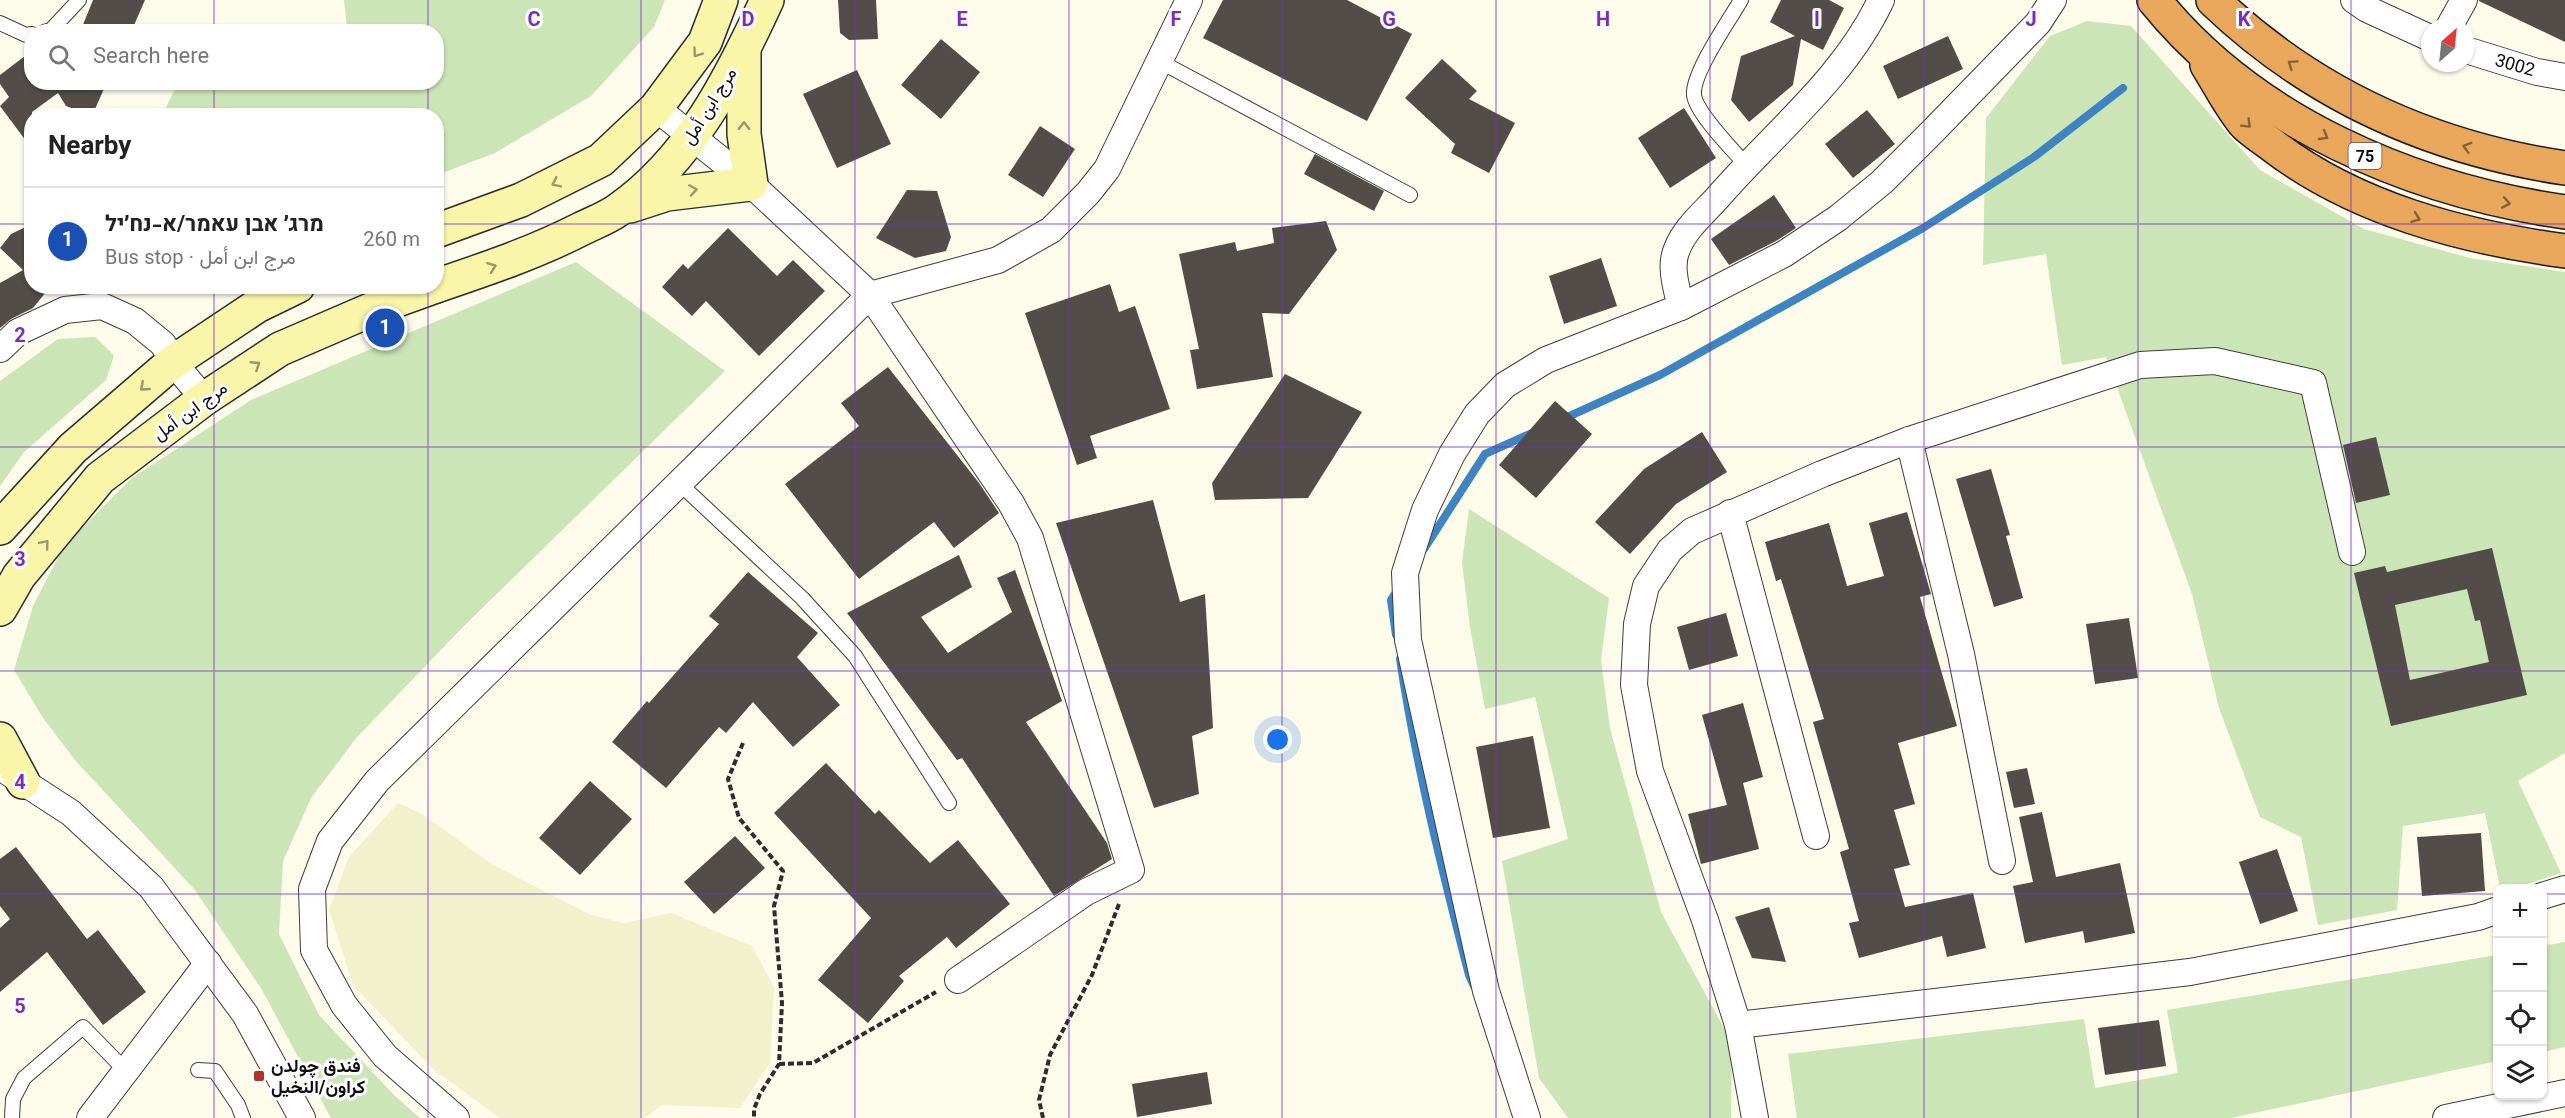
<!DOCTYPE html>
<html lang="en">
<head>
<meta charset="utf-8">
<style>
  :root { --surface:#fff; --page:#f6f6f6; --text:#222; --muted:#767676; --line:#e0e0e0; --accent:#af312e }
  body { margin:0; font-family:Georgia,Vazirmatn,Heebo,serif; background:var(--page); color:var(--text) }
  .controls { position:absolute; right:18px; bottom:18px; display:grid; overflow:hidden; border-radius:12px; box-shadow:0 2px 4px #0004 }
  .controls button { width:54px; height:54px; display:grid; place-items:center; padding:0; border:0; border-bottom:2px solid var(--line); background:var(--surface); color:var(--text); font:30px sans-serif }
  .compass { position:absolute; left:2421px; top:18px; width:54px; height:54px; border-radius:50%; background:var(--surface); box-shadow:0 2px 4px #0004; rotate:27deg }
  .you { position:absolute; left:1278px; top:740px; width:21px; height:21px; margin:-15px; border:4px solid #fff; border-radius:50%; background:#1a73e8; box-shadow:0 0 0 9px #1a73e833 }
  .badge { display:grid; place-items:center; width:39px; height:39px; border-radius:50%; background:var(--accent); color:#fff; font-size:20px; font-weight:700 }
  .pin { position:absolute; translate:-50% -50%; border:3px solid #fff; box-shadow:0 2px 6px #0006 }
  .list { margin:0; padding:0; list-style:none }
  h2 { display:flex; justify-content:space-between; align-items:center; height:78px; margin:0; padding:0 24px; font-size:26px }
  h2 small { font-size:20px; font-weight:400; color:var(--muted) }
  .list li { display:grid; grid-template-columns:39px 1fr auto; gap:18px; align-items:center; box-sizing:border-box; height:108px; padding:0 24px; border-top:2px solid var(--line) }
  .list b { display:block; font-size:22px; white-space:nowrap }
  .list p { margin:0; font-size:20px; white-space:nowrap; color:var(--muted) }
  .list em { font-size:20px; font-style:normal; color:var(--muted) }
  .icon { flex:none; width:33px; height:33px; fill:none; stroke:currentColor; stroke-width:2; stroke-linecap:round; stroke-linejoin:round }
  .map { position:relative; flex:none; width:2565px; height:1118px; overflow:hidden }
  .search { position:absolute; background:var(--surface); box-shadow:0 2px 4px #0004; left:24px; top:24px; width:420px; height:66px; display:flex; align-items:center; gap:15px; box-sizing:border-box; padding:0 21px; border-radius:24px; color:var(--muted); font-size:22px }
  .panel { position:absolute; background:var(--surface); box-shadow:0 2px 4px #0004; left:24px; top:108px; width:420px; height:186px; border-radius:24px }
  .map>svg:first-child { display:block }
  .farmland { fill:#f1f1cc }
  .green { fill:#cbe5b7 }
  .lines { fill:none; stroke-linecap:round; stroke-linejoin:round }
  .stream { stroke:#3f84c2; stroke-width:8 }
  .building { fill:#524d48; fill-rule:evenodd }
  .lane-casing { stroke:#3e3e3e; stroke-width:16 }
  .street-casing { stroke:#3e3e3e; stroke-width:28 }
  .secondary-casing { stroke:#2d2d2d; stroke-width:36 }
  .highway-casing { stroke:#1c1c1c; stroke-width:36 }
  .path { stroke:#2d2d2d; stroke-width:4; stroke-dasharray:6 3; stroke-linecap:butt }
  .lane { stroke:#fff; stroke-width:14 }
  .street { stroke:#fff; stroke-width:26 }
  .secondary { stroke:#f9f6a9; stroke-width:33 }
  .highway { stroke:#e9a75c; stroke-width:33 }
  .oneway { stroke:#9a986a }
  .oneway2 { stroke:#856138 }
  .grid { fill:none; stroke:#7b2cbf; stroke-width:1.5; stroke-opacity:0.55 }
  .poi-dot { fill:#af312e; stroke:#fff; stroke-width:2 }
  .labels { text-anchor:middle; stroke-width:6; stroke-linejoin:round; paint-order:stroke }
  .shield { fill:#fff; stroke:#545454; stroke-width:1.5 }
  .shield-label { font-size:16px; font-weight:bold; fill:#0b0b0b }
  .street-label { font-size:18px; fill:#0b0b0b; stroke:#fff }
  .poi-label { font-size:18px; font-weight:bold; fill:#0b0b0b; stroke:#fff; text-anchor:start }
  .grid-label { font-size:20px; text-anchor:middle; font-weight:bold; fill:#7b2cbf; stroke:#fff; stroke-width:6; stroke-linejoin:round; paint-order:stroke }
</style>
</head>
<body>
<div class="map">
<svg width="2565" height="1118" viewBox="0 0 2565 1118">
  <rect width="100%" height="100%" fill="#fdfbea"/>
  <!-- farmland -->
  <path class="farmland" d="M398,803L422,814L493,865L591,915L624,923L671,913L752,946L774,987L770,1063L740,1108L662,1105L645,1118H500L433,1069L353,985L329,909L349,857Z"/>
  <!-- green -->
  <g class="green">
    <path d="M344,0H665L654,27L591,96L495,153L437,175L436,116L162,115L178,83L436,82V32L337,31L347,28Z"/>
    <path d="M2087,21L2131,26L2260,170L2364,229L2470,258L2565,272V753L2518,781L2561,873L2515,888H2500L2485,813L2403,826L2397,910L2318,925L2301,837L2260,817L2219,708L2192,594L2106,357L2062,365L2046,254L1983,265L1986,118L2050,36Z"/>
    <path d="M576,262L725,371L464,626L357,737L311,798L283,861L279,934L319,1015L394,1095L420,1118H331L262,990L195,890L75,760L43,718L14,670L33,606L64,546L132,478L251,400Z"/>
    <path d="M95,337L114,355L106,380L24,452L0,486V381L58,339Z"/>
    <path d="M1469,509L1609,598L1601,660L1610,729L1661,912L1732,1043L1731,1118H1568L1539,1078L1502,861L1568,839L1535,697L1485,709L1470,627L1462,563Z"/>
    <path d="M2565,942V1047L2543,1052V946Z"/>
    <path d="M2497,955V1061L2231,1118H1797L1788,1054L2084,1019L2095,1088L2178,1073L2167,1010Z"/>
  </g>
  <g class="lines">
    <!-- stream -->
    <g class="stream">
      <path d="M1563,419L1660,375L1923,228L2034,157L2123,88"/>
      <path d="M1424,549L1485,454L1532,433"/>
      <path d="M1396,635L1391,600L1398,589"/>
      <path d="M1400,659C1416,766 1442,870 1469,975L1474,986"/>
    </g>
  </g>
  <!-- building -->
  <g class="building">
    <path d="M93,0H145L131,32H80Z"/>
    <path d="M838,0H876L878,39L849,40L840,33Z"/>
    <path d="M1223,0H1347L1412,34L1367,121L1203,38Z"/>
    <path d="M1781,0H1829L1844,8L1823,50L1801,39L1793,85L1749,122L1731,100L1741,56L1795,36L1770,22Z"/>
    <path d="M2479,0H2565V42L2479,1Z"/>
    <path d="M1948,36L1963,69L1898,99L1883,66Z"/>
    <path d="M941,39L980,72L941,119L901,85Z"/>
    <path d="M25,56L32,65V82H107L92,116L66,106L58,93L32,112V149L0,106L9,97L0,84V75Z"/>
    <path d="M1442,59L1477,91L1469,99L1515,123L1489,173L1451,153L1455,144L1405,98Z"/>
    <path d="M857,70L891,144L837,168L803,94Z"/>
    <path d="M1684,108L1716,158L1670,188L1638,138Z"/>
    <path d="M1867,110L1895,144L1853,178L1825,144Z"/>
    <path d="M1040,126L1075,149L1043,197L1008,175Z"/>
    <path d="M1315,154L1384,191L1374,211L1304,174Z"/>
    <path d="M907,190L937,191L951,237L946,251L915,258L876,238Z"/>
    <path d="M1774,195L1796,228L1776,241L1729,265L1711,239Z"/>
    <path d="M1326,221L1337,250L1289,314L1262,313L1273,377L1197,389L1190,350L1199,349L1179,254L1235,242L1237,251L1274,243L1272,228Z"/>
    <path d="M32,224V286H51L33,308L11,319L0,328V283L23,270L0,248L11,234Z"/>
    <path d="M728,228L777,276L793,260L825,291L759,356L706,301L692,316L662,287L683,264L688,269Z"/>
    <path d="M1601,258L1617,306L1564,324L1549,276Z"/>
    <path d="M1110,284L1119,312L1135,306L1170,409L1090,436L1097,458L1077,465L1025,313Z"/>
    <path d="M888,367L979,483L999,513L954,548L934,522L859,579L785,484L859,426L841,403Z"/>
    <path d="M1285,374L1362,412L1308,498L1215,500L1212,483Z"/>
    <path d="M1555,401L1592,434L1536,498L1499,465Z"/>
    <path d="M1702,432L1727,472L1676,504L1630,554L1595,522L1644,469Z"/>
    <path d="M2376,437L2390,495L2356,503L2343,445Z"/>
    <path d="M1991,469L2010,535L2006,536L2023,598L1994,607L1956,479Z"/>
    <path d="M1153,500L1180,602L1205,594L1213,728L1192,736L1199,794L1154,808L1056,523Z"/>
    <path d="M1907,512L1931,594L1920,597L1957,726L1898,743L1915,804L1894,810L1910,865L1894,869L1905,907L1973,893L1986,948L1947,957L1942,936L1859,958L1849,923L1859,921L1840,852L1849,849L1813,722L1824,719L1781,579L1776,581L1765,542L1829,523L1847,586L1884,576L1869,523Z"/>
    <path d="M2492,548L2527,695L2391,726L2354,573L2385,566L2387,572ZM2467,589L2475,621L2480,620L2489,662L2410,680L2395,605Z"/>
    <path d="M959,555L972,587L921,617L948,653L1012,612L997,578L1015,570L1062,701L1026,722L1107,843L1112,859L1054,896L962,758L957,760L847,613Z"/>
    <path d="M748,572L818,633L797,657L840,705L793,747L753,702L726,733L719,727L666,788L612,742L647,701L649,703L719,624L709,616Z"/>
    <path d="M1726,613L1738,656L1689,670L1677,627Z"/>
    <path d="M2129,618L2138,678L2095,684L2086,624Z"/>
    <path d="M1743,703L1763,777L1743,783L1759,849L1701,864L1688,814L1727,805L1702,715Z"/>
    <path d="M1533,736L1550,828L1493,838L1476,747Z"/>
    <path d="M826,763L875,814L879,810L930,863L958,840L1010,904L956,948L947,937L899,976L904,981L868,1023L818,980L871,918L774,813Z"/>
    <path d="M2027,768L2035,804L2014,808L2006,772Z"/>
    <path d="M590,781L632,819L580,875L539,838Z"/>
    <path d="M2042,812L2056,877L2120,863L2135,933L2085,943L2083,931L2025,943L2013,886L2033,882L2019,817Z"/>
    <path d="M2481,833L2485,891L2422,896L2417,837Z"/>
    <path d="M735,836L765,868L714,914L684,882Z"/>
    <path d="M16,847L87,939L98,930L146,992L103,1025L47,952L0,992V928L10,919L0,906V859Z"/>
    <path d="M2277,849L2298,911L2260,924L2239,862Z"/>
    <path d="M1769,907L1786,962L1752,958L1735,917Z"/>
    <path d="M2159,1020L2166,1066L2105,1075L2098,1028Z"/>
    <path d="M1207,1072L1212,1104L1137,1117L1132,1084Z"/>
  </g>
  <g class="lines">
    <!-- lane casing -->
    <g class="lane-casing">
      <g id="lane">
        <path d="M1741,0C1729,21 1692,73 1694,95C1696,113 1733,150 1746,165"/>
        <path d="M0,23L26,35L32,34"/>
        <path d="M44,32L51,30L79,0"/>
        <path d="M1159,61L1410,195"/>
        <path d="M679,483L802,598L855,656L949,803"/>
        <path d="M198,1070L215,1071L238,1105L243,1118"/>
        <path d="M12,1118L13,1099L24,1078L83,1027L126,1071"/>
      </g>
    </g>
    <!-- street casing -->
    <g class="street-casing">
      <g id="street">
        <path d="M2354,0L2367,9L2430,38"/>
        <path d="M2449,27L2464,0"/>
        <path d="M2466,50L2537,72L2565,77"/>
        <path d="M656,108L751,184L870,295L1011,503L1030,538L1131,870L1086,892L958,980"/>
        <path d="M1681,307C1677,290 1669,266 1677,249C1685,228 1705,212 1719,196C1774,133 1845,77 1881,0"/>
        <path d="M0,349L18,332L65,310L102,306L135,321L163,344L173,362L204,399"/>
        <path d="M1909,440L1961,654L2002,861"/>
        <path d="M1730,513L1816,836"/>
        <path d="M8,772L71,813L151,887L245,1014L302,1118"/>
        <path d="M2542,896L2565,889"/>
        <path d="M1738,1025L2190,972L2478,917L2498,910"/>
        <path d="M90,1118L208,963"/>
        <path d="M456,1118L385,1056L344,1005L314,950L312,889L330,841L377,781L870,295L998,260L1051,230L1088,193L1107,169L1189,0"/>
        <path d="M1527,1118L1486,991L1408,640L1405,573L1425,510L1452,454L1477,414L1505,385L1546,360L1681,307L1784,254L1838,218L1882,182L1933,131L2038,23L2053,0"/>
        <path d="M1755,1118L1738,1025L1705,920L1650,771L1634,685L1637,624L1646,586L1670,550L1692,531L1822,474L1909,440L2140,365L2215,361L2313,383L2352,552"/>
        <path d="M2446,1118L2565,1093"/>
      </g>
    </g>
    <!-- secondary casing -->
    <g class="secondary-casing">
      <g id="secondary">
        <path d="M630,206L667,194L751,184L744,134V50"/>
        <path d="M436,231L521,200L601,160L656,108L705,42L721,0"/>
        <path d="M436,286C486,269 534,253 581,229C593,223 607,218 618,210C690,160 731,78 767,0"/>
        <path d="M0,528L73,448L173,362L257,306L298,286"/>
        <path d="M0,609L19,576L100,478L204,399L280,349L375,308L436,286"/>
        <path d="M0,739L23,782"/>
      </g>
    </g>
    <!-- highway casing -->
    <g class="highway-casing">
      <g id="highway">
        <path d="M2154,0C2253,123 2412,190 2565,212"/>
        <path d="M2213,0C2311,94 2431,148 2565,168"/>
        <path d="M2207,65C2219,84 2230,106 2244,123C2251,131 2263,138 2272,145C2355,209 2463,237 2565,251"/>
      </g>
    </g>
    <!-- path -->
    <g class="path">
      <path d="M743,743L728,779L739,818L783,871L774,906L782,1003L779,1064L760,1094L754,1109V1118"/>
      <path d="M779,1064L813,1063L936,992"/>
      <path d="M1043,1118L1039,1100L1050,1055L1092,975L1119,904"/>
    </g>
    <!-- lane -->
    <use href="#lane" class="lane"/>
    <!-- street -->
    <use href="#street" class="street"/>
    <!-- secondary -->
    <use href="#secondary" class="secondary"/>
    <!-- highway -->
    <use href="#highway" class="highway"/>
  </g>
  <!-- one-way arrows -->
  <defs><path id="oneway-chevron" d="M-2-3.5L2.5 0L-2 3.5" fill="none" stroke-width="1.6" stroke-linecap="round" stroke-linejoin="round" transform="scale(1.5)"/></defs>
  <g class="oneway">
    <use href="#oneway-chevron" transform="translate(697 53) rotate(126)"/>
    <use href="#oneway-chevron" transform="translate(744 126) rotate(-90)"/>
    <use href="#oneway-chevron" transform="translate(556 183) rotate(154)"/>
    <use href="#oneway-chevron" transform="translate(693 190) rotate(-9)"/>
    <use href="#oneway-chevron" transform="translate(492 267) rotate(-20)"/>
    <use href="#oneway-chevron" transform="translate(256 365) rotate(-33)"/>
    <use href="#oneway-chevron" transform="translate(144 387) rotate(139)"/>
    <use href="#oneway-chevron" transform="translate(45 544) rotate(-50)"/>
  </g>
  <g class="oneway2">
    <use href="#oneway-chevron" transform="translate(2292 64) rotate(-145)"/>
    <use href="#oneway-chevron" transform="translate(2247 124) rotate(45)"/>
    <use href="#oneway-chevron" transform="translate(2324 136) rotate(30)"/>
    <use href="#oneway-chevron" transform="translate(2467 147) rotate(-164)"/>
    <use href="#oneway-chevron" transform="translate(2506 203) rotate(10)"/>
    <use href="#oneway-chevron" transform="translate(2416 218) rotate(20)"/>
  </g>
  <!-- grid -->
  <path class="grid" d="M214,0V32M428,0V32M641,0V1118M855,0V1118M1069,0V1118M1282,0V1118M1496,0V1118M1710,0V1118M1924,0V1118M2138,0V1118M2351,0V1118M214,82V116M428,82V116M0,224H32M436,224H2565M214,286V1118M428,286V1118M0,447H2565M0,671H2565M0,894H2498M2542,894H2565"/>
  <!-- markers -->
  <rect class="poi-dot" x="253" y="1070" width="12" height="12" rx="3"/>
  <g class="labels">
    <!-- shield labels -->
    <rect class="shield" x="2348.5" y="143" width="33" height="26" rx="4.5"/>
    <g class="shield-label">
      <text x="2365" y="162">75</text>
    </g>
    <!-- street labels -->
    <g class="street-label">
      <text transform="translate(2515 65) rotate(16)" y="6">3002</text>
      <text transform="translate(709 106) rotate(-58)" y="6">مرج ابن أمل</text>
      <text transform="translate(190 411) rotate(-36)" y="6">مرج ابن أمل</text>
    </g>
    <!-- poi labels -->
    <g class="poi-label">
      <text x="271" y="1072">فندق چولدن<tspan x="271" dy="21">كراون/النخيل</tspan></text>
    </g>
  </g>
  <g class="grid-label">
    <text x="534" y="26">C</text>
    <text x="748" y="26">D</text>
    <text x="962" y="26">E</text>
    <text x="1176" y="26">F</text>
    <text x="1389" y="26">G</text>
    <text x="1603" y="26">H</text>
    <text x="1817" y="26">I</text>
    <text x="2031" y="26">J</text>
    <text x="2244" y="26">K</text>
    <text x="20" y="342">2</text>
    <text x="20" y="566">3</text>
    <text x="20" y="789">4</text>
    <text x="20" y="1013">5</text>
  </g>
</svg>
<div class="controls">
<button>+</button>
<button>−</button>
<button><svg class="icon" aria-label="locate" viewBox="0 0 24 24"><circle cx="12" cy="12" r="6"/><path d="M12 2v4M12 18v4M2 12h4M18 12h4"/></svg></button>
<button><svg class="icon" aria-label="layers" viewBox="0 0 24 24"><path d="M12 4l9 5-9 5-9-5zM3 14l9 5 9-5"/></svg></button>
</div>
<svg class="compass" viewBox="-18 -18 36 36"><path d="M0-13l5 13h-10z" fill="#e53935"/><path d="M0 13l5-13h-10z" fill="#767676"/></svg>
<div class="you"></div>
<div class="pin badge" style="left:385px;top:328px;background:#1a4fb4">1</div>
<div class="search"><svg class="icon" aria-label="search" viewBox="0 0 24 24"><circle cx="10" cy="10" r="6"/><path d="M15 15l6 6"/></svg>Search here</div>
<section class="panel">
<h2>Nearby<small></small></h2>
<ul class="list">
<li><span class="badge" style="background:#1a4fb4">1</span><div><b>מרג׳ אבן עאמר/א-נח׳יל</b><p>Bus stop · مرج ابن أمل</p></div><em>260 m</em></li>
</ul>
</section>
</div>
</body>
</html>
